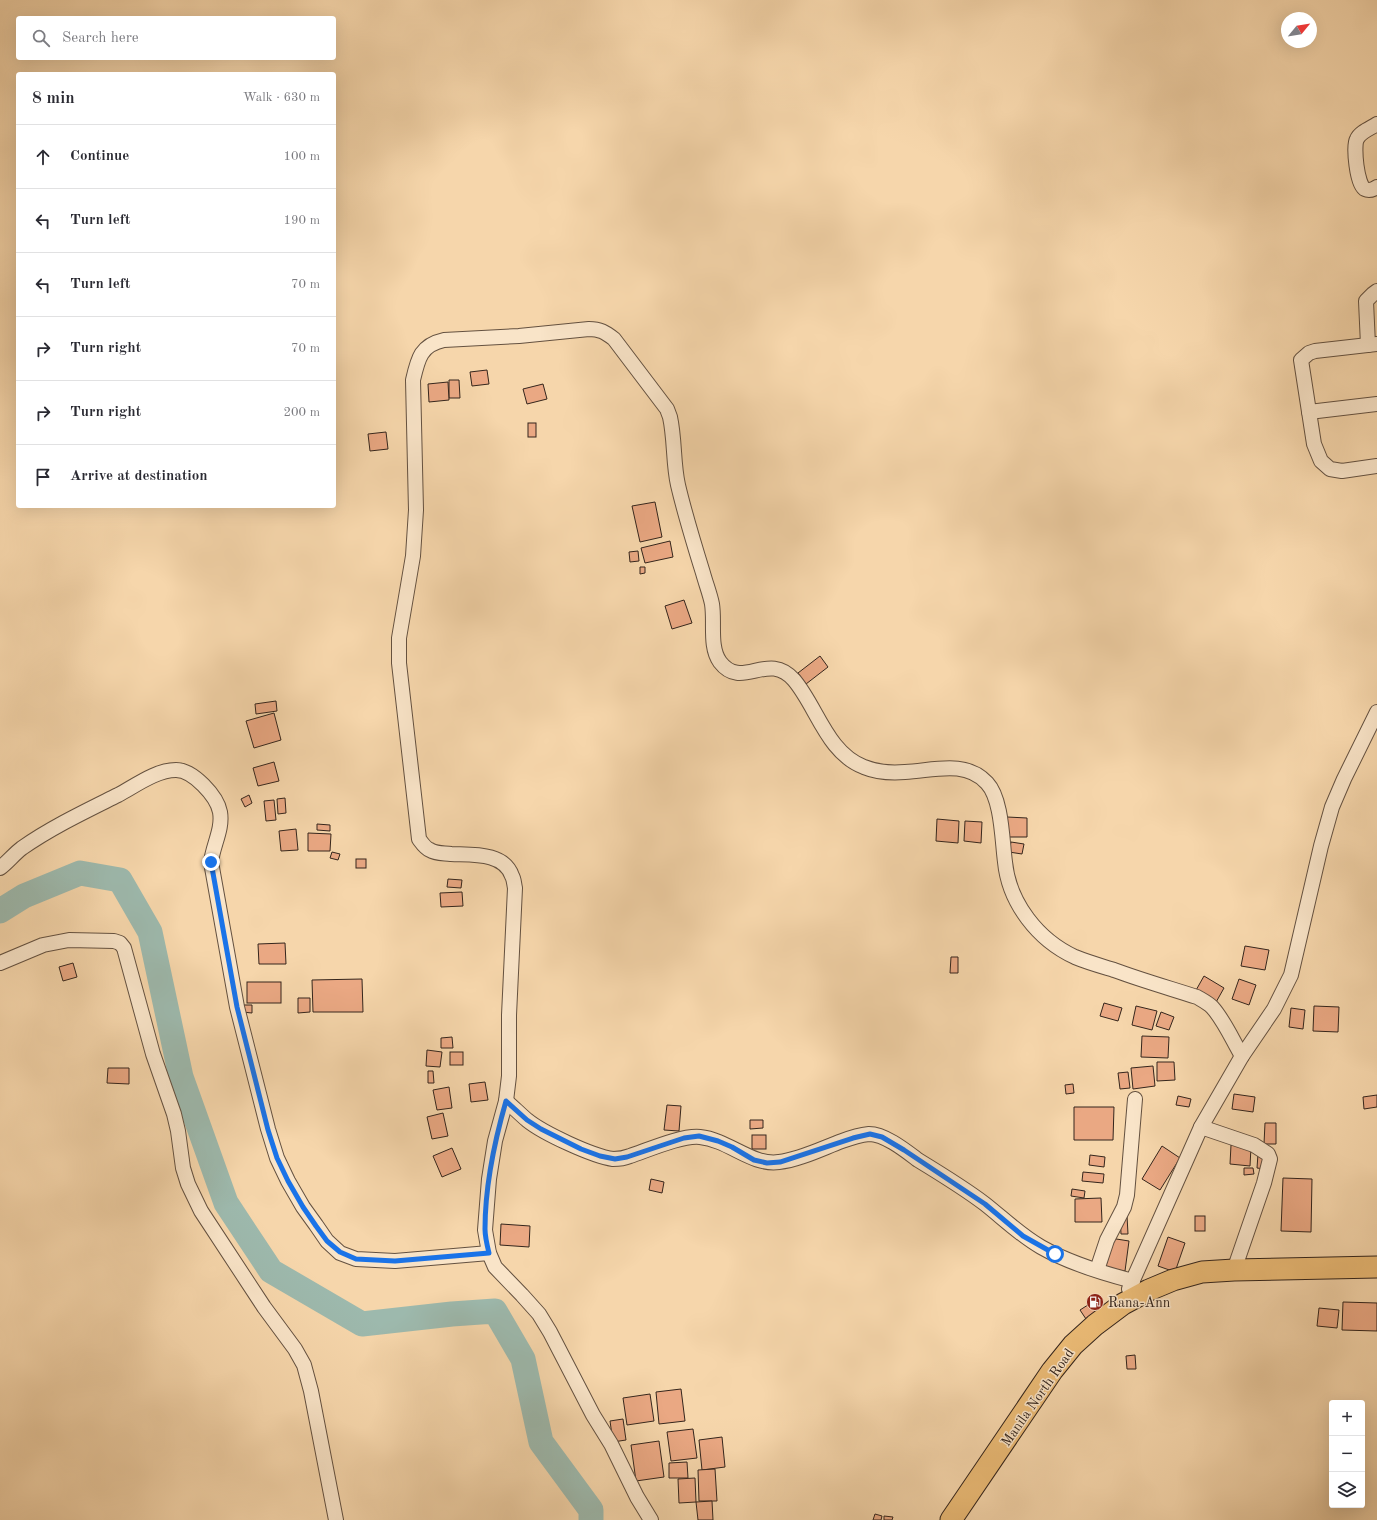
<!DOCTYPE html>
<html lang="en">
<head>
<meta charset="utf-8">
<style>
  :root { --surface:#fff; --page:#f7f7f7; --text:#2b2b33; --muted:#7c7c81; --line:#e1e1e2 }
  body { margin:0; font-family:"Old Standard TT",serif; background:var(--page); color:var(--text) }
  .controls { position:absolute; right:12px; bottom:12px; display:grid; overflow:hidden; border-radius:4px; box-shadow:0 4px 16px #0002 }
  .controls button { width:36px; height:36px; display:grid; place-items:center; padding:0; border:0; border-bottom:1px solid var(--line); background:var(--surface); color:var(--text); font:20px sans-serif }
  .compass { position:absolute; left:1281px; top:12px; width:36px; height:36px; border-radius:50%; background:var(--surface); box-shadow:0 4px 16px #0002; rotate:60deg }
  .stop { position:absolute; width:12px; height:12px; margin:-9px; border:3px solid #1a73e8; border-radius:50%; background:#fff }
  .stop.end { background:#1a73e8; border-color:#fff; box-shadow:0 1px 4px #0008 }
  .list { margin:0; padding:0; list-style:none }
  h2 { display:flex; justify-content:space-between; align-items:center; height:52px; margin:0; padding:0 16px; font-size:17px }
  h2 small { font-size:13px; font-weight:400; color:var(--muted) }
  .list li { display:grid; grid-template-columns:26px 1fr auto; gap:12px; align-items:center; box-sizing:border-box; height:64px; padding:0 16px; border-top:1px solid var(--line) }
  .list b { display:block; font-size:15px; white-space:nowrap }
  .list em { font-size:13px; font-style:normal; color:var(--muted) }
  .icon { flex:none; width:22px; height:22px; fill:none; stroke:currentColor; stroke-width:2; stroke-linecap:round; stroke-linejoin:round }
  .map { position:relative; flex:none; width:1377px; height:1520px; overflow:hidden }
  .search { position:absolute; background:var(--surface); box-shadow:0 4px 16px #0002; left:16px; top:16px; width:320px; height:44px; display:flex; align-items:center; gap:10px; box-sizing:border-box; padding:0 14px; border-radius:4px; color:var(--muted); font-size:15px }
  .panel { position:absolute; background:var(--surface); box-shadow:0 4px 16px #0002; left:16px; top:72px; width:320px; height:436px; border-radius:4px }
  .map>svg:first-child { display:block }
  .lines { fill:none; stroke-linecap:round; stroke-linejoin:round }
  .river { stroke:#9db9ad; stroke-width:25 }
  .building { fill:#eaa883; stroke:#34251c }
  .minor-casing { stroke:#645140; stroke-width:16 }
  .highway-casing { stroke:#34251c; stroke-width:23 }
  .minor { stroke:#f9e4c8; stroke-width:14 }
  .highway { stroke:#ebbb76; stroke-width:21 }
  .route { stroke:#1a73e8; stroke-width:5 }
  .labels { text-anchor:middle; stroke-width:3; stroke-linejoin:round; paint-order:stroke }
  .poi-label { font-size:14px; fill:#34251c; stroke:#f9e4c8; text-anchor:start }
  .street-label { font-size:14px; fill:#34251c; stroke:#f9e4c8 }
</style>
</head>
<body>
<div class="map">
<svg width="1377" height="1520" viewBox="0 0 1377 1520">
  <rect width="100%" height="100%" fill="#f6d6ab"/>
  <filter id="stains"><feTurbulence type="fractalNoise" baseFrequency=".005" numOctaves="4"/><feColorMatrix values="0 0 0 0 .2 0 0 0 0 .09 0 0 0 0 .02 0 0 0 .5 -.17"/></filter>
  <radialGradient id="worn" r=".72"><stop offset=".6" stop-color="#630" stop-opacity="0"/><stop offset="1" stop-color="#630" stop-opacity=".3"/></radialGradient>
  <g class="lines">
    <!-- river -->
    <path class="river" d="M0,911L24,896L80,873L120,880L150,932L181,1077L226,1203L271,1271L362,1324L452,1314L495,1311L523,1359L541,1442L591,1510V1520"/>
  </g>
  <!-- building -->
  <g class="building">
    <path d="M487,370L489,384L472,386L470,372Z"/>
    <path d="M449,380H459L460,398H449Z"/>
    <path d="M448,382L449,400L429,402L428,384Z"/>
    <path d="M543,384L547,399L527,404L523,389Z"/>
    <rect x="528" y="423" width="8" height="14"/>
    <path d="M386,432L388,449L370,451L368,434Z"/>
    <path d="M655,502L662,537L640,542L632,506Z"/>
    <path d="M670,541L673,557L645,563L641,548Z"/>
    <path d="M638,551L639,561L630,562L629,552Z"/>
    <path d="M640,567H645V573L640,574Z"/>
    <path d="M684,600L692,623L672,629L665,606Z"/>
    <path d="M820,656L828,667L806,684L798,673Z"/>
    <path d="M276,701L277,711L256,714L255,704Z"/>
    <path d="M274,713L281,740L254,748L246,721Z"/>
    <path d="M274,762L279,781L258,786L253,768Z"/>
    <path d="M249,795L252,803L245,807L241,799Z"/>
    <path d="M285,798L286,813L278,814L277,799Z"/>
    <path d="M274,800L276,820L266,821L264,801Z"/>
    <path d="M1007,817L1027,818V837H1006Z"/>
    <path d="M937,819L959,821L958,843L936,841Z"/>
    <path d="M965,821L982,822L981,843L964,841Z"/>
    <path d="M317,824L330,825V831L317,830Z"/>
    <path d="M296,829L298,850L281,851L279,831Z"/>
    <path d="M308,833L331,834L330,851H308Z"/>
    <path d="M1011,842L1024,844L1022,854L1009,852Z"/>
    <path d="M332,852L340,854L338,860L330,858Z"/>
    <rect x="356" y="859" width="10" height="9"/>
    <path d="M448,879L462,880L461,888L447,887Z"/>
    <path d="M462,892L463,906L441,907L440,893Z"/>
    <path d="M285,943L286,964H259L258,944Z"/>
    <path d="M1245,946L1269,950L1265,970L1241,966Z"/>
    <path d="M951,957H958V973H950Z"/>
    <path d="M73,963L77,977L63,981L59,967Z"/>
    <path d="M1204,976L1224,988L1215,1004L1195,992Z"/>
    <path d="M362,979L363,1012H313L312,980Z"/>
    <path d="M1239,979L1256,985L1249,1005L1232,999Z"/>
    <rect x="247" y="982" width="34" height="21"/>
    <path d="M298,998H310V1012L298,1013Z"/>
    <path d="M1104,1003L1122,1008L1118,1021L1100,1016Z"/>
    <path d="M242,1005H252V1013L242,1012Z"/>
    <path d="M1136,1006L1157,1011L1152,1030L1132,1025Z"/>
    <path d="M1314,1006L1339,1007L1338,1032L1313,1031Z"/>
    <path d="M1291,1008L1305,1010L1303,1029L1289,1027Z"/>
    <path d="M1161,1012L1174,1017L1169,1030L1156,1026Z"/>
    <path d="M1142,1036L1169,1037L1168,1058L1141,1057Z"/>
    <path d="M452,1037L453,1048H441V1038Z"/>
    <path d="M427,1050L442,1052L440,1067L426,1066Z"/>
    <rect x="450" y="1052" width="13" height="13"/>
    <path d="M1157,1062H1174L1175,1080L1157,1081Z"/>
    <path d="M1153,1066L1155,1086L1133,1089L1131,1068Z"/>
    <path d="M108,1068H129V1084L107,1083Z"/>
    <path d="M428,1071H433L434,1083H428Z"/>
    <path d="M1128,1072L1130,1088L1120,1089L1118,1073Z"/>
    <path d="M485,1082L488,1100L471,1102L469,1084Z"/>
    <path d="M1073,1084L1074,1093L1066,1094L1065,1085Z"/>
    <path d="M449,1087L452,1108L437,1110L433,1090Z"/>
    <path d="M1234,1094L1255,1097L1253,1112L1232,1109Z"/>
    <path d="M1377,1095V1107L1364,1109L1363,1097Z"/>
    <path d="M1178,1096L1191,1099L1189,1107L1176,1105Z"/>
    <path d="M667,1105L681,1106L679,1131L664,1130Z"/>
    <path d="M1074,1107H1114L1113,1140H1074Z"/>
    <path d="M443,1113L448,1136L432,1139L427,1117Z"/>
    <path d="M750,1120H763V1128L750,1129Z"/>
    <path d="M1265,1123H1276V1144H1264Z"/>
    <rect x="752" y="1135" width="14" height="14"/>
    <path d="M1231,1145L1251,1147L1250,1166L1230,1164Z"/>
    <path d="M1162,1146L1180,1158L1160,1190L1142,1179Z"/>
    <path d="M452,1148L461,1169L442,1177L433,1156Z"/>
    <path d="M1258,1154H1265L1264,1169L1257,1168Z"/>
    <path d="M1090,1155L1105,1157L1104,1167L1089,1165Z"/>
    <path d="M1244,1168H1253L1254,1174L1244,1175Z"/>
    <path d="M1083,1172L1104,1174L1103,1183L1082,1181Z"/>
    <path d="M1283,1178L1312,1179L1311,1232L1281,1231Z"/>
    <path d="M651,1179L664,1182L662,1193L649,1190Z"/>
    <path d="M1072,1189L1085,1191L1084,1198L1071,1196Z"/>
    <path d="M1101,1198L1102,1222H1075V1199Z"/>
    <path d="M1120,1216H1127L1128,1234H1121Z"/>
    <rect x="1195" y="1216" width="10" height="15"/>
    <path d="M501,1224L530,1226L529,1247L500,1245Z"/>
    <path d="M1168,1237L1185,1243L1175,1272L1158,1266Z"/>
    <path d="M1110,1238L1129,1241L1125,1271L1106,1268Z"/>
    <path d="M1343,1302L1377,1303V1331L1342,1330Z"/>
    <path d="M1091,1303L1097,1312L1086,1319L1080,1310Z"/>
    <path d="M1319,1308L1339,1310L1337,1328L1317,1326Z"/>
    <path d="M1135,1355L1136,1369H1127L1126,1356Z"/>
    <path d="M681,1389L685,1421L659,1424L656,1392Z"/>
    <path d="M650,1394L654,1421L627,1425L623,1398Z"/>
    <path d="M623,1419L626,1440L613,1442L610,1421Z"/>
    <path d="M693,1429L697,1458L671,1461L667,1432Z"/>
    <path d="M722,1437L725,1467L702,1470L699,1440Z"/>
    <path d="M659,1441L664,1477L636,1481L631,1445Z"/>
    <path d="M687,1462L688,1478H669V1463Z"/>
    <path d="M715,1469L717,1501H699L698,1470Z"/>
    <path d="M695,1478L696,1502L679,1503L678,1479Z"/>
    <path d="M712,1501L713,1520H698L696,1502Z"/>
    <path d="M875,1514L882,1516L881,1520H873Z"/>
    <path d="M884,1516L893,1517L892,1520H884Z"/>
  </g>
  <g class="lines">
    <!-- minor casing -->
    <g class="minor-casing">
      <g id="minor">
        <path d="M1377,124C1371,128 1360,132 1357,139C1353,146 1357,186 1365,189C1369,191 1374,189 1377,187"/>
        <path d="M1377,344L1315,351L1309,353L1301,360L1314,444L1321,461L1330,469L1342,471L1377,466"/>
        <path d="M1368,345L1366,301L1373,294L1377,291"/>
        <path d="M1309,412L1377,404"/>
        <path d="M0,868C8,862 14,854 22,848C52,827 86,811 118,795C135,786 156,770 176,770C193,770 217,796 220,812C223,829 213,845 211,862L237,1007L268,1129L277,1158L288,1181L303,1207L316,1225L327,1241L340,1253L356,1259L395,1261L489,1253"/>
        <path d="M0,963L43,945L69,940L114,941L120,943L124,948L153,1054L174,1114L178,1131L183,1168L188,1184L201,1211L264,1307L295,1349L304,1365L311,1391L336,1520"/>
        <path d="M506,1101C513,1107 520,1114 527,1120C543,1133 592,1156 613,1159C618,1159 625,1158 630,1156C648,1150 682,1135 700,1137C729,1140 752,1166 779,1162C799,1160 823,1148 842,1141C850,1138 860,1135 869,1134C885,1134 906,1151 918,1160C941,1174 964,1188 985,1204C1004,1219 1020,1235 1041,1247C1069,1263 1102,1273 1133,1281"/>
        <path d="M1201,1127L1254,1145L1268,1154L1270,1159L1264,1183L1234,1270"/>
        <path d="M1097,1270L1107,1240L1124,1207L1127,1195L1135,1099"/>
        <path d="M1129,1289L1201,1127L1242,1056L1274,1009L1291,975L1321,846L1332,807L1344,779L1377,712"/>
        <path d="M651,1520L637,1497L611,1444L593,1415L550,1332L539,1314L522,1295L495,1267L489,1253L485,1230L489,1179L495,1141L506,1101L509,1076V1015L515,888C514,884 514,879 512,876C504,852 472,855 451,854C444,853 436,854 430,850C425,848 422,843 419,839L399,663V638L413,556L416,510L413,380C418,358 421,345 444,340L519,336L589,329C600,329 605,332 614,339L667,409L670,417C675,440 673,463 678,485C685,515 694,544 703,573C706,584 710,594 712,604C715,622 709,647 720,662C742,691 768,650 794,680C817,707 827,753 864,767C876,772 892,773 905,772C932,771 965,759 987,783C1002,799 1002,840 1005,862C1009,903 1038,940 1075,957C1087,962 1101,966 1114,970C1141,980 1169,988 1197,997C1202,1000 1208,1003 1212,1007C1224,1020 1233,1041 1242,1056"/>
      </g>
    </g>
    <!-- highway casing -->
    <g class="highway-casing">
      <path id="highway" d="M951,1520L1052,1371L1073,1345L1095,1325L1123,1304L1149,1290L1173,1280L1202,1272L1234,1270L1377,1267"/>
    </g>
    <!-- minor -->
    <use href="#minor" class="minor"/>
    <!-- highway -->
    <use href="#highway" class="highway"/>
  </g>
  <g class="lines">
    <!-- route -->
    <path class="route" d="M211,862L237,1007L268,1130L277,1158L288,1181L303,1207L316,1226L327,1241L340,1252L356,1259L395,1261L489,1253C487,1245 485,1237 485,1229C485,1185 494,1143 506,1101L527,1120L541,1129L581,1149L600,1156L615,1159L627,1157L684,1138L699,1136L718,1141L732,1147L754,1160L767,1163L780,1162L853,1138L870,1134L882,1137L904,1150L985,1204L1023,1236L1055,1254"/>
  </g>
  <!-- icons -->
  <defs>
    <g id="fuel-disc" transform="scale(0.9)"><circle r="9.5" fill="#8f2418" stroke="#f9e4c8"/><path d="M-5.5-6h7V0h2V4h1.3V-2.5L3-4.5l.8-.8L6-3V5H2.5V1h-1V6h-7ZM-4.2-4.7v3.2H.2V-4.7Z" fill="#fff"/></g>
  </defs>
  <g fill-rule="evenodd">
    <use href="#fuel-disc" x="1095" y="1302"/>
  </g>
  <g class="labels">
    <!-- poi labels -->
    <g class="poi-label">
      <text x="1108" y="1307">Rana-Ann</text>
    </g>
    <!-- street labels -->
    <g class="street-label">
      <text transform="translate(1037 1397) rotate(-55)" y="5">Manila North Road</text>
    </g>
  </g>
  <rect width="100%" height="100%" filter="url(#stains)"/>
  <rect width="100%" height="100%" fill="url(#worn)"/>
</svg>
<div class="controls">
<button>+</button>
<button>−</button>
<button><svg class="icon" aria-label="layers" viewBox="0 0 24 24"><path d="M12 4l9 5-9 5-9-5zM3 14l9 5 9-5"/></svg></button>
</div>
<svg class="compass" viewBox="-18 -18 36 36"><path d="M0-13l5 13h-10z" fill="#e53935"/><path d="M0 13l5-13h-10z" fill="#7c7c81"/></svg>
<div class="stop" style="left:1055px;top:1254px"></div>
<div class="stop end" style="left:211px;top:862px"></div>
<div class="search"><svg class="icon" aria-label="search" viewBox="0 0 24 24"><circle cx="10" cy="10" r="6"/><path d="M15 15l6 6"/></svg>Search here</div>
<section class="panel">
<h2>8 min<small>Walk · 630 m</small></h2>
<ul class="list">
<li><svg class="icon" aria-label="ahead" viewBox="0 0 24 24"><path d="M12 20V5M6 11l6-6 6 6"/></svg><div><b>Continue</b></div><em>100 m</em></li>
<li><svg class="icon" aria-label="left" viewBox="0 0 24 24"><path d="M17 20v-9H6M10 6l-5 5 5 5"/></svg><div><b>Turn left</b></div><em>190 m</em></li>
<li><svg class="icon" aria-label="left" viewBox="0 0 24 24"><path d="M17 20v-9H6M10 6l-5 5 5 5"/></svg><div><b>Turn left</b></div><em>70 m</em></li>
<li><svg class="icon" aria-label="right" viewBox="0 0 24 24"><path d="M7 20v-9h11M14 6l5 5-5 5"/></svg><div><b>Turn right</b></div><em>70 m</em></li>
<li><svg class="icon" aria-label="right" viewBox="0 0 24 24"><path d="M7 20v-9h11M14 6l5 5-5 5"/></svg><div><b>Turn right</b></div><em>200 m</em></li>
<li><svg class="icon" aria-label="arrive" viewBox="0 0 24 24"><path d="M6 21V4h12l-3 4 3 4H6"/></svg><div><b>Arrive at destination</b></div></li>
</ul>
</section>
</div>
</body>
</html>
